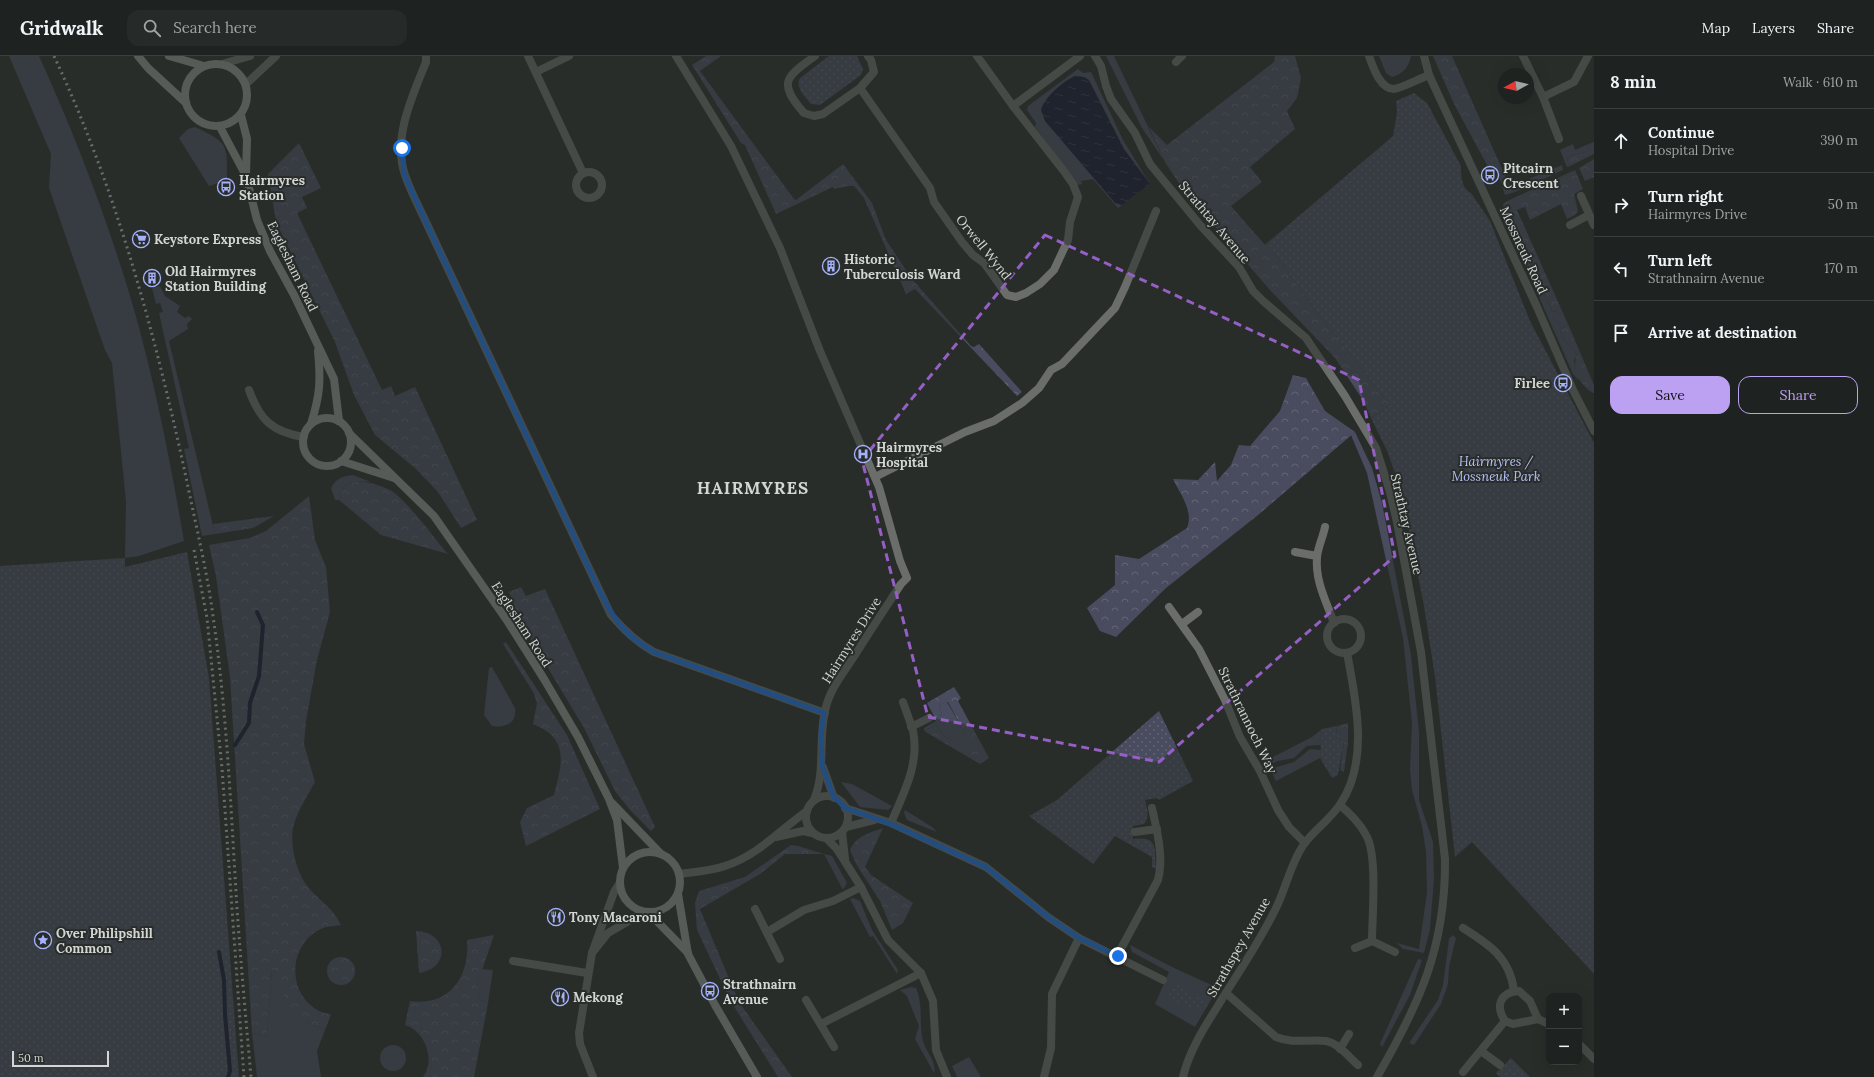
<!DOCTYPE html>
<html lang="en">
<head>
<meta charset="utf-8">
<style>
  :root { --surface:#1e2220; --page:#262a29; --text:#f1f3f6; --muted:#a1a4a5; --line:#3c3f3e; --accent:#bca0f2 }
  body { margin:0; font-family:Lora,serif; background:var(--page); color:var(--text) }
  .controls { position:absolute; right:12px; bottom:12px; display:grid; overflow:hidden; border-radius:8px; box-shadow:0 4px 16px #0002 }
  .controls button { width:36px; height:36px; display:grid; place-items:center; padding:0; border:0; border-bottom:1px solid var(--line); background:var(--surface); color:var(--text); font:20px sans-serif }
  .compass { position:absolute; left:1498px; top:12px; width:36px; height:36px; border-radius:50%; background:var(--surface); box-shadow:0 4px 16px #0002; rotate:262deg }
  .scale { position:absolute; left:12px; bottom:10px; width:97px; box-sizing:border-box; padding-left:4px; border:2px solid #d3d6d4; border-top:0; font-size:11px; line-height:14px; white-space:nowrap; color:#d3d6d4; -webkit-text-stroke:3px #282d2a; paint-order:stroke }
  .stop { position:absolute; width:12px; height:12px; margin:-9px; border:3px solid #1a73e8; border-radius:50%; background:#fff }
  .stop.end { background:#1a73e8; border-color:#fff; box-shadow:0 1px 4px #0008 }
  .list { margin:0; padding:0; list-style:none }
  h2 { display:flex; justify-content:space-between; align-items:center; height:52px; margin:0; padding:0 16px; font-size:17px }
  h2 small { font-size:13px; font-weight:400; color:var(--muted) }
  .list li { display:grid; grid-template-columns:26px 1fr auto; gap:12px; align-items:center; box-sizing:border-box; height:64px; padding:0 16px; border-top:1px solid var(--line) }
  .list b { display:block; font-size:15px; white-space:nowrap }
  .list p { margin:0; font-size:13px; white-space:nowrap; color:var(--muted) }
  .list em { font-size:13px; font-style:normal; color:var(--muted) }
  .actions { display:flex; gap:8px; padding:12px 16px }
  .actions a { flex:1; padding:9px 0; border:1px solid var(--accent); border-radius:12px; text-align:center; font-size:14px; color:var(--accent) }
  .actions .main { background:var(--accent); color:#111 }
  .icon { flex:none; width:22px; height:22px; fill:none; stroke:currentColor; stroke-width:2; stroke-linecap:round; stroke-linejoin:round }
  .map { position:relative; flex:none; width:1594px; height:1021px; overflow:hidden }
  header { display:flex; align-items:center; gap:24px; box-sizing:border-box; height:56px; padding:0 20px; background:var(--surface); border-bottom:1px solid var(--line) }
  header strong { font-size:19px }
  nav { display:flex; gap:22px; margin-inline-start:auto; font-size:14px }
  .search { width:280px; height:36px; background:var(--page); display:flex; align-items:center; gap:10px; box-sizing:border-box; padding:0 14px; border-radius:12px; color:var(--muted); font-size:15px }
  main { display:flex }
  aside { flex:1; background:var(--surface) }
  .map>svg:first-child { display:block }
  .grass { fill:#494c5f }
  .forest { fill:url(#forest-crowns) }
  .park { fill:url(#park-dots) }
  .water { fill:url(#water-ripples) }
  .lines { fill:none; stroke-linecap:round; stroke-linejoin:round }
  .stream { stroke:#151732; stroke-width:4 }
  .minor { stroke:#6b6d6b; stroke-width:8 }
  .tertiary { stroke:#6b6d6b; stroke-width:8 }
  .secondary { stroke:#8e928f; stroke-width:8 }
  .rail { stroke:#b7bab8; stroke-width:3; stroke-dasharray:2 4; stroke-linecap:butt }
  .route { stroke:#1a73e8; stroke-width:5 }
  .marked { fill:none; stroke:#955fc5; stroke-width:3; stroke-dasharray:8 5; stroke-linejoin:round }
  .labels { text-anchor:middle; stroke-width:4; stroke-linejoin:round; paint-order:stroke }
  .poi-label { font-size:13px; font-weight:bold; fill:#d3d6d4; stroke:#282d2a; text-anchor:start }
  .street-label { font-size:13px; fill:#d3d6d4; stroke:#282d2a }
  .park-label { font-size:13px; font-style:italic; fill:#b7c1fa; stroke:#282d2a }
  .district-label { font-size:17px; font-weight:bold; letter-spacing:1px; fill:#d3d6d4; stroke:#282d2a }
</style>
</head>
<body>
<header>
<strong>Gridwalk</strong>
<div class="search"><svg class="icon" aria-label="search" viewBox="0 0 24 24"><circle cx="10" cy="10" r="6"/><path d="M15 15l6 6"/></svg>Search here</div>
<nav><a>Map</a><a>Layers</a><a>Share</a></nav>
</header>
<main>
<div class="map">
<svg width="1594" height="1021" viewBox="0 0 1594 1021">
  <defs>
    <pattern id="forest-crowns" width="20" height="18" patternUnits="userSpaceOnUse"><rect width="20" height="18" fill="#494c5f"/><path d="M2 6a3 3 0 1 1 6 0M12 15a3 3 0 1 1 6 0" fill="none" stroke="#626575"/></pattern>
    <pattern id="park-dots" width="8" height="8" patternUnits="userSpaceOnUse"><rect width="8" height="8" fill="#494c5f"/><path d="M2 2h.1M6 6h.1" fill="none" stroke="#626575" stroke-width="1.8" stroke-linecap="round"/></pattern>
    <pattern id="water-ripples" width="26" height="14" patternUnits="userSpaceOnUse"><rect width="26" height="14" fill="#151732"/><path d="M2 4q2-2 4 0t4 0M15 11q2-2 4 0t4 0" fill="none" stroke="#36384f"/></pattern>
  </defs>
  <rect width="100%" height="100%" fill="#282d2a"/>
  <!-- grass -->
  <g class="grass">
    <path d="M9,0H39C75,79 106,160 131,243C154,322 170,403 184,485L139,500L125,502L126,445L112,307L105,294L49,132L51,98Z"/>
    <path d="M1106,0H1114L1165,106L1142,72Z"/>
    <path d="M1379,0H1411C1408,12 1404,17 1392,21L1386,17Z"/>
    <path d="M1078,13L1083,17L1091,16L1123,84L1150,128L1118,152L1093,123L1081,125L1082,128L1078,129L1035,71L1036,67L1027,54L1028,50Z"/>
    <path d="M195,71C229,87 227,88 227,124L209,130L179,82L188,73Z"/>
    <path d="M1573,88L1575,94L1586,89L1590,95L1572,99L1567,103L1570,110L1567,111L1560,94Z"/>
    <path d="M1562,109L1563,114L1515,136L1510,131Z"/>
    <path d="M1505,146L1552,255L1563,257L1568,268L1560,274L1563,282L1577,298L1574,305L1579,325L1573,318L1505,164L1503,148Z"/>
    <path d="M160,230L165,240L180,250L177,256L185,262L189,260L192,263L187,268L188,273L169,285L215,478L202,480L184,393L189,392L159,257L163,256L160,247L156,248L152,232Z"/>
    <path d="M1355,376L1372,412L1382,447L1411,599L1419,676V744L1433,786L1434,823L1430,873L1424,897L1403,893L1397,887L1419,893L1427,836L1426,796L1422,770L1412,734L1410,714L1412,667L1403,582L1367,417L1351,379Z"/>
    <path d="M353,419L371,426L358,425L345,429L339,444H335L331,432C336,422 343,420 353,419Z"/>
    <path d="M492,611L515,652C517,667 506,672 492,670L484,659L489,612Z"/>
    <path d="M947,646L975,694L972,697L945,681L936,669L924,675V672L936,665L935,662L942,658L939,649Z"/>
    <path d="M1322,673L1321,689L1307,690L1294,702L1278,705L1268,709L1265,705L1312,681Z"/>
    <path d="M1310,693L1321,694L1320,702L1276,725L1270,713L1294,706Z"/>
    <path d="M841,726L852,728L892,750L888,754L860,751Z"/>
    <path d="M905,754L932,771L937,776L907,764L904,757Z"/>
    <path d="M824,798L832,800L847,827L843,834Z"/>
    <path d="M853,842L860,845L872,874L898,914L897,918L873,880L870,881L850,843Z"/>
    <path d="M1453,879L1456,882L1449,911L1448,928L1441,948L1414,989L1409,987L1438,944L1443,929L1449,883Z"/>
    <path d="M1130,889L1172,911L1218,932L1195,971L1155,948L1169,916L1132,896Z"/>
    <path d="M1418,903L1422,904L1410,939L1382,991L1380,988Z"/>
    <path d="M272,912L308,967L325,974L317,995L321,1021H257L252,977L267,980Z"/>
    <path d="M481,913L493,914L488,947L480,943L477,930Z"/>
    <path d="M911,931L916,932C924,950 918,970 924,988C927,996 937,1008 934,1017L915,983L919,970L907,940L900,934Z"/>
    <circle cx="393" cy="1002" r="13"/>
    <path d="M969,1001L981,1021H957L952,1010Z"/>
  </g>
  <!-- forest -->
  <g class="forest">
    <path d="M706,0H721L700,15L794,143L796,144L843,108L872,147L886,184L912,223L971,290L974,291L979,288L1022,336L1017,340L915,233L906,238L864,142L854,130H848L834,133L833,131L776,158L745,89L741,87L692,9Z"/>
    <path d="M1275,0H1295L1301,22L1297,42L1287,55L1295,73L1250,111L1262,126L1231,150L1265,189L1267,187L1316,255L1390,349L1371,362L1363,344L1335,302L1270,234L1184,135L1165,106L1149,71L1167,89L1274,6Z"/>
    <path d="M1433,0H1452L1510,131L1515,136L1505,139L1499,120L1494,122L1454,48Z"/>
    <path d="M1594,86V98L1570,110L1567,103L1572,99L1590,95L1586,89Z"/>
    <path d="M299,87L321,132L302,141L307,152L297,157L382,334L391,330L395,340L415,331L477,464L461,472L438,436L416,413L375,379L354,339L335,286L276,166L268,118Z"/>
    <path d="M1594,103V121L1585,125L1579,112Z"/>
    <path d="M1575,114L1583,133L1574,138L1578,155L1575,159L1567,163L1561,148L1530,164L1525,151L1517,154L1563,257L1552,255L1505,146Z"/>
    <path d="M1568,268L1594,329V337C1580,331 1571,312 1577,298L1563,282L1560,274Z"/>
    <path d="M1293,319L1306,322L1325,355L1355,376L1258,459L1166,532L1116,581L1100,575L1087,552L1115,529V499L1139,503L1187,472C1194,455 1180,438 1173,423L1198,424L1215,406L1217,425L1231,409L1239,389L1250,390L1280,355Z"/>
    <path d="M358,425C369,426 380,429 390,434C405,442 435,483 448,498L381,479L339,444L345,429Z"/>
    <path d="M309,440L315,484L326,511L330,556L317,604L306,665L304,688L315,726C308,739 300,751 295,765C288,782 295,812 305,827C316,843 333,851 341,869C337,870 330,870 326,871C289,883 284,937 319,955C323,957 327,957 331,959L325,974L308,967L290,953L272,913L267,980L252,977L230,621L216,520L209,489L250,482L266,475Z"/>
    <path d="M274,460L253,472L215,478L213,468Z"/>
    <path d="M521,531L526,540L545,533L655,771L651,775L630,754L615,735L584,672L522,569L509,536Z"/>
    <path d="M506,586L567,679L600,753L526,790L520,766L527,752L554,739C562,707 570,683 533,668L537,647L533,636L503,588Z"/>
    <path d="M954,631L961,642L958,645L989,702L980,708L924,675L936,669L945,681L972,696L974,694L948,646L939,649L942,658L935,662L927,647Z"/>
    <path d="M1348,667V686L1344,716L1340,714L1344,686L1336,682L1337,670Z"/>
    <path d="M883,772L865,811L871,819L913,847L903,867L892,874L880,845L856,808L850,794C856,780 869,777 883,772Z"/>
    <path d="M791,789L798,790L824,798H785L760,818L700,853L739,946L792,1021H778L730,944L697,874L695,847L699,835L745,821Z"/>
    <path d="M416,875C448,876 451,912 419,917Z"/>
    <path d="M494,879L477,929L480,943L488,947L474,1021H423C436,1004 425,975 405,969L410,945C450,951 470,920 467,884Z"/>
    <circle cx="341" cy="915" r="14"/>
  </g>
  <!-- park -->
  <g class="park">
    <path d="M829,0H857L863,13L861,19L820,49L811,48C805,40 795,32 800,22Z"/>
    <path d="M1414,37L1427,47L1461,110C1461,119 1461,132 1471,137L1490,165L1530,265L1594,387V918L1472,786L1455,801L1435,621L1424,550L1401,435L1388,397L1371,362L1390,349L1316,255L1267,187L1393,80L1397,56L1396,45Z"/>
    <path d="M187,496L209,622L239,1021H0V510L125,502V511Z"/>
    <path d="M1159,655L1193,725L1159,744L1157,742L1145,744C1147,753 1150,760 1144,768L1133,770V783C1159,780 1154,792 1156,813L1152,811V801L1115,780L1093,808L1029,760L1057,744Z"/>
    <path d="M1337,670L1336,682L1344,686L1338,719L1332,722L1320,702L1322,673Z"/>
    <path d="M1175,928L1208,947L1205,953L1192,954L1168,941Z"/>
    <path d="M1511,1002L1530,1021H1500L1496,1017Z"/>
  </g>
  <!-- water -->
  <path class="water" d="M1075,20L1084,21L1089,24L1124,93L1150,128L1122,149L1115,147L1045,65L1041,54C1044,42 1063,25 1075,20Z"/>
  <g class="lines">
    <!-- stream -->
    <g class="stream">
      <path d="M235,689L249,667L250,647L259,620L263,569L257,556"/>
      <path d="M219,896L224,924L225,959L230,1015L228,1021"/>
    </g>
    <!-- minor -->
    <g class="minor">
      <path d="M426,0V6C413,39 392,82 405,119C410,134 418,149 425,164L611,559C624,574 636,586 654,596L825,657"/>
      <path d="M528,0L583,117"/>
      <path d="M676,0L731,90L780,192L820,295L879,431L900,505L907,522L901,528C886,551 870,575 855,599C844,616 829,634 825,655C818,686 826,714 814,744"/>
      <path d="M815,0C786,21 777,26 804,57L814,60L823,58L860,32L874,16L871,4L868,0"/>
      <path d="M1369,0C1373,11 1380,33 1394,33C1402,32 1421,22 1429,19"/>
      <path d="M1523,0L1543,41L1574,26L1588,0"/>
      <path d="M1176,6L1182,0"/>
      <path d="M536,16L569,0"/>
      <path d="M860,32L930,132L934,146L962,186L973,199L984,207L1007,239L1016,241L1026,237L1040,228L1054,214L1068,184L1070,166L1078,141L1073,128L1063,114L1013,50L977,0"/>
      <path d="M1543,41L1559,83"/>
      <path d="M1013,50L1080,0"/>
      <circle cx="589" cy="129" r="13"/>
      <path d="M1581,140L1594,169"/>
      <path d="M1570,169L1589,159"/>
      <path d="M249,334C260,364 272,376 304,381"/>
      <path d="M875,421L965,376L994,365L1022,347L1039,332L1051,314L1062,308L1115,252L1125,231L1156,155"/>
      <path d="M1325,471C1323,481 1318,491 1317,501C1315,525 1326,545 1334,567"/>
      <path d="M1295,496L1317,500"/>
      <path d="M1169,551L1199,593L1225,644L1240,681L1260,715L1278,754L1289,771L1305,787"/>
      <circle cx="1344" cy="580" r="17"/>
      <path d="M1182,568L1198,556"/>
      <path d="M911,671L929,662"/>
      <path d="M823,711L834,742"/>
      <circle cx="827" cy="761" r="21"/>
      <path d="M1340,749C1350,758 1360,767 1366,779C1378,799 1372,860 1372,885L1355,892"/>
      <path d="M845,752L891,767L986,811L1048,861L1079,882L1163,924"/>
      <path d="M891,767C903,738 920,708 913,675C910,665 906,655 903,646"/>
      <path d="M846,771L874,764"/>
      <path d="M842,776L845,803"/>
      <path d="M1135,776L1157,773"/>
      <path d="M776,781L803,775L812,777"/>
      <path d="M826,782L837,793L861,831L888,884L921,917L933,945L936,994L947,1021"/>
      <path d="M679,818C694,816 711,815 725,810C757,800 780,774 807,755"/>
      <path d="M619,828L614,836L592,897L608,877L644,856"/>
      <path d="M755,853L780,903"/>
      <path d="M1463,872C1490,889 1510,902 1514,935"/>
      <path d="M767,876L804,854L833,845L861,831"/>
      <path d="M1372,885L1395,896"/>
      <path d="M592,897L579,977L580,988L593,1021"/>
      <path d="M1117,900L1158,824C1164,801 1157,775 1152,752"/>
      <path d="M513,905L587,917"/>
      <path d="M1519,935L1530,945L1538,963L1513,968L1505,965C1495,950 1500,936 1519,935Z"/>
      <path d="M1226,937L1276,981C1293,988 1309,983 1326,985C1338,987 1349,1001 1358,1009"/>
      <path d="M806,944L834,991"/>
      <path d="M1538,963L1549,968"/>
      <path d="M821,968L921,917"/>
      <path d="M1579,988L1594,1003"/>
      <path d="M1340,993L1349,978"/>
      <path d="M1481,995L1500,1009"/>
      <path d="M1463,1016L1505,965"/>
      <path d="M1044,1021L1051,992L1052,938L1079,882"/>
      <path d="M1183,1021C1189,995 1205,970 1219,948C1238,917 1259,887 1275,854C1286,833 1290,808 1304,788C1315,773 1331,763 1341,747C1369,705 1356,644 1347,597"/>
    </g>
    <!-- tertiary -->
    <g class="tertiary">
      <path d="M1095,0L1101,10L1106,30L1111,43L1135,77L1150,108L1200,169L1239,211L1253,235L1263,245L1306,282L1345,340L1376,392L1390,436L1397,466L1421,596L1445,803C1446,890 1420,947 1377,1021"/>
      <path d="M1424,0L1429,19L1537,251L1573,334L1594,375"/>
      <path d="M222,8L250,0"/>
      <path d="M246,28L276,0"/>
    </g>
    <!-- secondary -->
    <g class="secondary">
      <path d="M138,0L148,12L186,47"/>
      <path d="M169,0L204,10"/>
      <circle cx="216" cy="39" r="31"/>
      <path d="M241,59L247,83L246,119"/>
      <path d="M220,71L246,120L257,164L270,195L294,239L334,323L339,365"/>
      <circle cx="327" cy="386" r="24"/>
      <path d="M311,368C320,339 321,325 318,295"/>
      <path d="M349,377L434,460L508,566L544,623L578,681L609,743L617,764L623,812"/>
      <path d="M341,405L394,422"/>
      <path d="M612,747L661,798"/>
      <circle cx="650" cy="826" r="30"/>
      <path d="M678,838L688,898L715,949L757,1021"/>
      <path d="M648,856L688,897"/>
    </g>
    <!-- rail -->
    <g class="rail">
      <path d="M54,0C117,135 156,281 187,426C196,470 207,515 213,560C227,657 231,755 237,853C241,909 246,965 251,1021"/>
      <path d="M194,494L207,562L222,712L244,1021"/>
    </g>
  </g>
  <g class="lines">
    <!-- route -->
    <path class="route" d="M402,92L404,118L425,164L594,523C610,557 620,577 654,596L824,657L821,678L822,709L834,742L838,744L845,752L891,768L986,811L1048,861L1079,882L1118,900"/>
  </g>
  <!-- marked area -->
  <path d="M0 0H1594V1021H0ZM1045,179L1359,324L1395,500L1159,706L928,661L862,404Z" fill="#282d2a" fill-opacity=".55" fill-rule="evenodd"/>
  <path class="marked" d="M1045,179L1359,324L1395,500L1159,706L928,661L862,404Z"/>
  <!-- icons -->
  <defs>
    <g id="bus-ring" transform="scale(0.9)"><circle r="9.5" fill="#282d2a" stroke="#a6b1fc" stroke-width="1.5"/><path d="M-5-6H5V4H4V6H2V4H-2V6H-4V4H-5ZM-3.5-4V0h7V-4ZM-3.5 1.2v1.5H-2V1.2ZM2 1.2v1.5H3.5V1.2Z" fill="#a6b1fc"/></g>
    <g id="supermarket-ring" transform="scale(0.9)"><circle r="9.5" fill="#282d2a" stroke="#a6b1fc" stroke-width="1.5"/><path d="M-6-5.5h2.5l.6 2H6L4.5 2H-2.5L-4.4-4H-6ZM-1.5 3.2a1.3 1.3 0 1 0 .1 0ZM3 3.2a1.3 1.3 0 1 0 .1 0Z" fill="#a6b1fc"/></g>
    <g id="building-ring" transform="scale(0.9)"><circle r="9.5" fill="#282d2a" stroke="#a6b1fc" stroke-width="1.5"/><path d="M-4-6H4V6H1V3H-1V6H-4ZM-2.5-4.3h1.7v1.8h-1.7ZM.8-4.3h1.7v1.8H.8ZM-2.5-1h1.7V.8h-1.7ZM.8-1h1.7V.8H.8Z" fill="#a6b1fc"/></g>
    <g id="hospital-ring" transform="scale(0.9)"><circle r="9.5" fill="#282d2a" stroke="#a6b1fc" stroke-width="1.5"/><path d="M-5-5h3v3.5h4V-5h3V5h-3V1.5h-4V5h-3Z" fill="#a6b1fc"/></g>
    <g id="restaurant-ring" transform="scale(0.9)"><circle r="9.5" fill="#282d2a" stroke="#a6b1fc" stroke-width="1.5"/><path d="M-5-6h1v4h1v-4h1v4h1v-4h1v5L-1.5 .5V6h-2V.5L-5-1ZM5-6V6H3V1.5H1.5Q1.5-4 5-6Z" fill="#a6b1fc"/></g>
    <g id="sight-ring" transform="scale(0.9)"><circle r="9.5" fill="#282d2a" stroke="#a6b1fc" stroke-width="1.5"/><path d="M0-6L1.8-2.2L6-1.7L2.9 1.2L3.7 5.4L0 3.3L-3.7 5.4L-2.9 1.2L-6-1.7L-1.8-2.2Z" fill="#a6b1fc"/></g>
  </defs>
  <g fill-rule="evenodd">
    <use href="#bus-ring" x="1490" y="119"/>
    <use href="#bus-ring" x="226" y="131"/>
    <use href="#supermarket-ring" x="141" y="183"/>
    <use href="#building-ring" x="831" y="210"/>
    <use href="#building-ring" x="152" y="222"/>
    <use href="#bus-ring" x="1563" y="327"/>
    <use href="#hospital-ring" x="863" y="398"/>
    <use href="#restaurant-ring" x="556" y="861"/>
    <use href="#sight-ring" x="43" y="884"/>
    <use href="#bus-ring" x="710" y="935"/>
    <use href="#restaurant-ring" x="560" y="941"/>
  </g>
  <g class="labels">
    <!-- poi labels -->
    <g class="poi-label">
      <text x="1503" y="117">Pitcairn<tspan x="1503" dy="15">Crescent</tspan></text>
      <text x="239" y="129">Hairmyres<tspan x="239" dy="15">Station</tspan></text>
      <text x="154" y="188">Keystore Express</text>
      <text x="844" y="208">Historic<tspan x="844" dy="15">Tuberculosis Ward</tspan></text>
      <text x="165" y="220">Old Hairmyres<tspan x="165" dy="15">Station Building</tspan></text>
      <text x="1550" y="332" text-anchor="end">Firlee</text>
      <text x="876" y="396">Hairmyres<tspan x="876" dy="15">Hospital</tspan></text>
      <text x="569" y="866">Tony Macaroni</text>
      <text x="56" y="882">Over Philipshill<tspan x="56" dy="15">Common</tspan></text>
      <text x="723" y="933">Strathnairn<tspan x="723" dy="15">Avenue</tspan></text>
      <text x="573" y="946">Mekong</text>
    </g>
    <!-- street labels -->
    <g class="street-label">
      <text transform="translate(1215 166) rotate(50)" y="5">Strathtay Avenue</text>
      <text transform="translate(984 191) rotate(51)" y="5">Orwell Wynd</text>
      <text transform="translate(1524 194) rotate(65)" y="5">Mossneuk Road</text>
      <text transform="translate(293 210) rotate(64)" y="5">Eaglesham Road</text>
      <text transform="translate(1407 468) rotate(77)" y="5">Strathtay Avenue</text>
      <text transform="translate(522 568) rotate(57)" y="5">Eaglesham Road</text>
      <text transform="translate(851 584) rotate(-58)" y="5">Hairmyres Drive</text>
      <text transform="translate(1248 664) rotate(64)" y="5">Strathrannoch Way</text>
      <text transform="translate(1238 891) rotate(-60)" y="5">Strathspey Avenue</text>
    </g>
    <!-- park labels -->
    <g class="park-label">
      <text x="1496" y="410">Hairmyres /<tspan x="1496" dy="15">Mossneuk Park</tspan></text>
    </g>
    <!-- district labels -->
    <g class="district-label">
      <text x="753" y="438">HAIRMYRES</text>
    </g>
  </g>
</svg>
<div class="controls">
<button>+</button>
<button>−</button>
</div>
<svg class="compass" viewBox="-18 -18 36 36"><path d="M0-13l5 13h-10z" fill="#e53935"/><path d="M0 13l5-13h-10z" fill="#a1a4a5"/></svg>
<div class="scale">50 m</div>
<div class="stop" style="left:402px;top:92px"></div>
<div class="stop end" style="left:1118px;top:900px"></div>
</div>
<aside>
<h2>8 min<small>Walk · 610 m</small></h2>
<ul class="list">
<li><svg class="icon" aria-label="ahead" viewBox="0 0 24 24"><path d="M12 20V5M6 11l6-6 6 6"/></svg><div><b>Continue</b><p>Hospital Drive</p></div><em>390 m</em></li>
<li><svg class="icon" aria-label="right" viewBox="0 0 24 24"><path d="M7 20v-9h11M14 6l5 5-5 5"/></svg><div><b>Turn right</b><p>Hairmyres Drive</p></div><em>50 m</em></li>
<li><svg class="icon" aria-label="left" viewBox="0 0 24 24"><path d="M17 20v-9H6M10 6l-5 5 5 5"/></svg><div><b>Turn left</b><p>Strathnairn Avenue</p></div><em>170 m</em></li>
<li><svg class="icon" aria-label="arrive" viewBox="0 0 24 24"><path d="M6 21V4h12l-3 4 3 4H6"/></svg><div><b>Arrive at destination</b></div></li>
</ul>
<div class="actions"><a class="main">Save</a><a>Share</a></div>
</aside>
</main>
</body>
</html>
